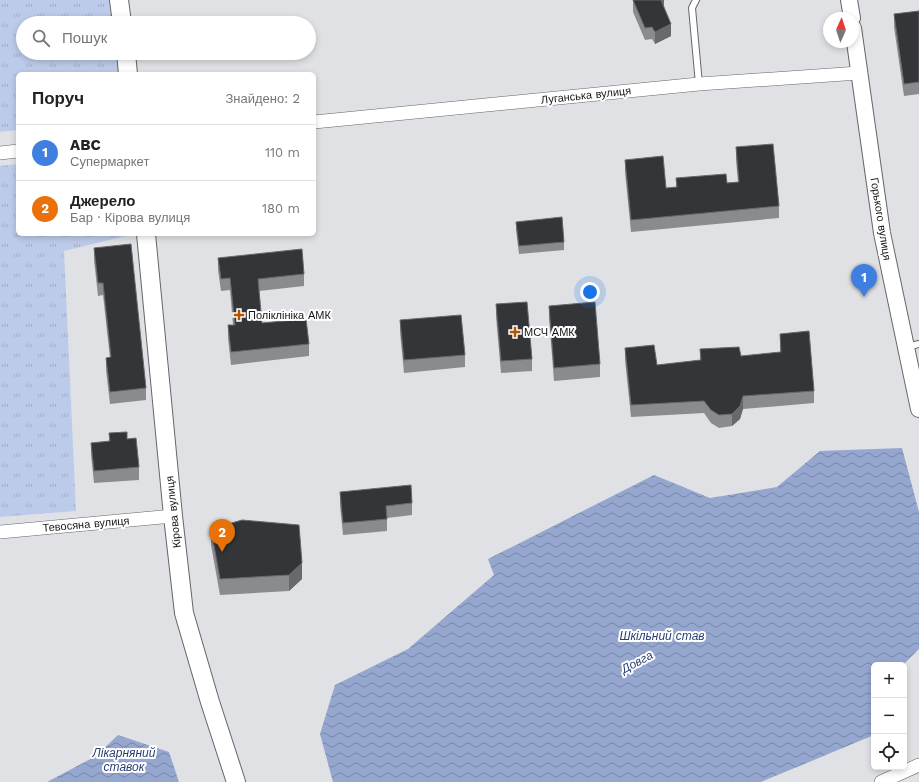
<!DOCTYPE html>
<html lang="uk">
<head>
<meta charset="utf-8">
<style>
  :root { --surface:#fff; --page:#f6f6f6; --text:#222; --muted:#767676; --line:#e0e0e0; --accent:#ea580c }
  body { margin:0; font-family:"Work Sans",sans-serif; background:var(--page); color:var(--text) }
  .controls { position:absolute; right:12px; bottom:12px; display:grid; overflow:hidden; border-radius:6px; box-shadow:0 2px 6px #0003 }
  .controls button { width:36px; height:36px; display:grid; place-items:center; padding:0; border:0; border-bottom:1px solid var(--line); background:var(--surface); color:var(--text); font:20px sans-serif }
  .compass { position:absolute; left:823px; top:12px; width:36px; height:36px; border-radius:50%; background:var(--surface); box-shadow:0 2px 6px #0003; rotate:3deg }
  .you { position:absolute; left:590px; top:292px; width:14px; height:14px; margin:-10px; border:3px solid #fff; border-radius:50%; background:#1a73e8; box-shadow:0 0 0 6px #1a73e833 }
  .badge { display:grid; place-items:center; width:26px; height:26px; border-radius:50%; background:var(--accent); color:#fff; font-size:13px; font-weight:700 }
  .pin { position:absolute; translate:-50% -33px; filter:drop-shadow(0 1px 2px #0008) }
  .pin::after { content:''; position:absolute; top:21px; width:14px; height:12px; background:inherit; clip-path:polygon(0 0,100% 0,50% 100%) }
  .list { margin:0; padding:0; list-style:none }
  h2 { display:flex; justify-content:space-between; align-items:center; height:52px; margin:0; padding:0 16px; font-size:17px }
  h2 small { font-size:13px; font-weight:400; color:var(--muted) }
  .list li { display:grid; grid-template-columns:26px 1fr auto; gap:12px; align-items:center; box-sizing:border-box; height:56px; padding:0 16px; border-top:1px solid var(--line) }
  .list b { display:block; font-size:15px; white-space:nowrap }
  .list p { margin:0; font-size:13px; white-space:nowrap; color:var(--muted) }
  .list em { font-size:13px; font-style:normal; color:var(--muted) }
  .icon { flex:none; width:22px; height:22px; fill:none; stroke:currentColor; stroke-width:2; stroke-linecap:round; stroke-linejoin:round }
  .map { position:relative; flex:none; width:919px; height:782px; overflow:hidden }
  .search { position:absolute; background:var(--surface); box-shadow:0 2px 6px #0003; left:16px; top:16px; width:300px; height:44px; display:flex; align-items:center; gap:10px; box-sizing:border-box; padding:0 14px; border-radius:22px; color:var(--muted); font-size:15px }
  .panel { position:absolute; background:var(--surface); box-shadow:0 2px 6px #0003; left:16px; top:72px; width:300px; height:164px; border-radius:6px }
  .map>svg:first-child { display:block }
  .grass { fill:url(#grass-tufts) }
  .water { fill:url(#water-waves) }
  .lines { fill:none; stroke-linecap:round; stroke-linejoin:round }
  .service-casing { stroke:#64666a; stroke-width:8 }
  .minor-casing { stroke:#64666a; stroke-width:14 }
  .tertiary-casing { stroke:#64666a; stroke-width:18 }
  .secondary-casing { stroke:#64666a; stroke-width:20 }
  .service { stroke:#fff; stroke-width:6 }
  .minor { stroke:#fff; stroke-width:13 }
  .tertiary { stroke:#fff; stroke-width:16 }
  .secondary { stroke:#fff; stroke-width:18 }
  .wall { fill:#8a8b8e }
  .shaded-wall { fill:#67696c }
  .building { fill:#343538; stroke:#67696c }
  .poi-dot { fill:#b35600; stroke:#fff; stroke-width:1.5 }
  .labels { text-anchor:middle; stroke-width:4; stroke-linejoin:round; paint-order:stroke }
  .street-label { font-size:11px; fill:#151517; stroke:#fff }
  .poi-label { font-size:11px; fill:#151517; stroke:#fff; text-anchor:start }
  .water-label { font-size:12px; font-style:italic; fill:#293e71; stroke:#fff }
</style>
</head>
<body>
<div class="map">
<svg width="919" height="782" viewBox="0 0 919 782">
  <defs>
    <pattern id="grass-tufts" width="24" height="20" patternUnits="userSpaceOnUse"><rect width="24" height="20" fill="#bdcbea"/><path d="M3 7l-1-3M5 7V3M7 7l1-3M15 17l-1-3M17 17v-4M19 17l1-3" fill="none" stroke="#a2adc8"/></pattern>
    <pattern id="water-waves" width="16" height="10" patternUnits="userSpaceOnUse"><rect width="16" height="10" fill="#95a7cf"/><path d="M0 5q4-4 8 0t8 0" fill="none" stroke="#7887a7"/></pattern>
  </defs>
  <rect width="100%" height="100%" fill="#dfe1e5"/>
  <!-- grass -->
  <g class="grass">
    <path d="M0,0H109L112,23H23V53H117L120,74H18V130L0,132Z"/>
    <path d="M18,164V234H126V236L64,251L76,511L0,517V166Z"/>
  </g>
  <!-- water -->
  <g class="water">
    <path d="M902,448L919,512V649L903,665H874V735L761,782H333L320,734L335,685L408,649L494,575L488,559L654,475L710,498L777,487L820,451Z"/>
    <path d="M118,735L169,752L179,782H47L96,756Z"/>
  </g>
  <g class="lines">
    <!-- service casing -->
    <g class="service-casing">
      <g id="service">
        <path d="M696,0L692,8L699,84"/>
        <path d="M907,347L919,344"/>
      </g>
    </g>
    <!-- minor casing -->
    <g class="minor-casing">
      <g id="minor">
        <path d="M314,122L699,84L859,73"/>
        <path d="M0,153L18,151"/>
        <path d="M0,532L173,516"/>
        <path d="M881,782L919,765"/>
      </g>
    </g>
    <!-- tertiary casing -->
    <g class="tertiary-casing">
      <g id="tertiary">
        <path d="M849,0L852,18"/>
        <path d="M853,28L882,233L919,409"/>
      </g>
    </g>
    <!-- secondary casing -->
    <g class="secondary-casing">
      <g id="secondary">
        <path d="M119,0L122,23"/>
        <path d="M126,53L128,74"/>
        <path d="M146,234L173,516L184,613L210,702L236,782"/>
      </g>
    </g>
    <!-- service -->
    <use href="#service" class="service"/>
    <!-- minor -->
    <use href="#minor" class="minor"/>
    <!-- tertiary -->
    <use href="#tertiary" class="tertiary"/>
    <!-- secondary -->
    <use href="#secondary" class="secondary"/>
  </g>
  <!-- wall -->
  <g class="wall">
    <path d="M633,0H664L663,5L671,36L655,44L652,39L645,40L633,12Z"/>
    <path d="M919,11V94L904,96L894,27V14Z"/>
    <path d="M736,147L779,206V218L631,232L625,172V160L666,188L676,187V178L727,183L738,182L736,160Z"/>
    <path d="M516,222L564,242V250L519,254L516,230Z"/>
    <path d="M94,248L146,388V400L110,404L106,370V358H110L103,295L98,296L94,260Z"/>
    <path d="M218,258L304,274V286L259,291L262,323L309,344V356L231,365L228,338V325H233L230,290L221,291L218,270Z"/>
    <path d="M496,304L532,359V371L501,373L496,317Z"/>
    <path d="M549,306L600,364V377L554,381L549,318Z"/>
    <path d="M400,320L465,355V367L404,373L400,332Z"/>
    <path d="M780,334L814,391V403L743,409L740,419L732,426L719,428L711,423L704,413L631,417L625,360V348L657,365L700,360V349L741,356L780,352Z"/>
    <path d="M109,433L127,439L139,467V480L94,483L91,455V443L109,442Z"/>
    <path d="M340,492L412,503V515L387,518V531L343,535L340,505Z"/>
    <path d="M211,529L302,579L289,591L220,595L211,545Z"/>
  </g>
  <!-- shaded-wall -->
  <g class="shaded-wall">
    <path d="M660,0H664V5L660,8Z"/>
    <path d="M671,24V36L655,44V32Z"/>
    <path d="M743,396V409L740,419L732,426V414Z"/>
    <path d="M302,563V579L289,591V575Z"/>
  </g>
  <!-- building -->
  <g class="building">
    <path d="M633,0H661L671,24L655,32L652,27L645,28Z"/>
    <path d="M919,11V82L904,84L894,14Z"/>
    <path d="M773,144L779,206L631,220L625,160L663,156L666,188L677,187L676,178L726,174L727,183L739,182L736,147Z"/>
    <path d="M562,217L564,242L519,246L516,222Z"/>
    <path d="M131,244L146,388L110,392L106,358L111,357L103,283H98L94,248Z"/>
    <path d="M302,249L304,274L258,279L262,323L306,319L309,344L231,352L228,325H235L230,278L221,279L218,258Z"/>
    <path d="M527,302L532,359L501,361L496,304Z"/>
    <path d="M595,302L600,364L554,368L549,306Z"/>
    <path d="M461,315L465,355L404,360L400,320Z"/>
    <path d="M809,331L814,391L743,396L740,406L732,414L719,415L711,410L704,401L631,405L625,348L654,345L657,365L701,360L700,349L739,347L741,356L781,352L780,334Z"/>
    <path d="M127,432V439L136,438L139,467L94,471L91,443L110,441L109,433Z"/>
    <path d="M411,485L412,503L386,506L387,519L343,523L340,492Z"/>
    <path d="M242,520L299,525L302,563L289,575L220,579L211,529Z"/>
  </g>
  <!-- markers -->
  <g class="poi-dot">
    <path d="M237 309h4v4h4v4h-4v4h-4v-4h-4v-4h4z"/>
    <path d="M513 326h4v4h4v4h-4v4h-4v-4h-4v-4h4z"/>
  </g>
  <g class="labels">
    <!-- street labels -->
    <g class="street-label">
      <text transform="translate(586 95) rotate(-6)" y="4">Луганська вулиця</text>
      <text transform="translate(881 219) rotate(81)" y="4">Горького вулиця</text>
      <text transform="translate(173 512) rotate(-96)" y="4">Кірова вулиця</text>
      <text transform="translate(86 524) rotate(-5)" y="4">Тевосяна вулиця</text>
    </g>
    <!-- poi labels -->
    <g class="poi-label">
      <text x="248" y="319">Поліклініка АМК</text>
      <text x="524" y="336">МСЧ АМК</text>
    </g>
    <!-- water labels -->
    <g class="water-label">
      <text x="662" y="640">Шкільний став</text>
      <text transform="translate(637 662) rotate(-28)" y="4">Довга</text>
      <text x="124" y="757">Лікарняний<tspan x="124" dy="14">ставок</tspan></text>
    </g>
  </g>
</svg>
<div class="controls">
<button>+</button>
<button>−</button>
<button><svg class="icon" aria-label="locate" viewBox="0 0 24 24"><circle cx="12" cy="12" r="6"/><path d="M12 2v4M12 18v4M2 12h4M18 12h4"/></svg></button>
</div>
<svg class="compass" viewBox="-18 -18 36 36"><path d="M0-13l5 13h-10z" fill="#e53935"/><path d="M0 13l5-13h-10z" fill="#767676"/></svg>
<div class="you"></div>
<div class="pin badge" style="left:864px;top:297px;background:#3f7fe0">1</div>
<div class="pin badge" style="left:222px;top:552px;background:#e8710a">2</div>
<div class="search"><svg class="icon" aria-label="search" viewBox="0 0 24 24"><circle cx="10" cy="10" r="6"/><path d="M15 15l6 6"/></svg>Пошук</div>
<section class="panel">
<h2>Поруч<small>Знайдено: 2</small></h2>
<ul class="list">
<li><span class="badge" style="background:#3f7fe0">1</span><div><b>ABC</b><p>Супермаркет</p></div><em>110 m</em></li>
<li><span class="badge" style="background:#e8710a">2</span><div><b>Джерело</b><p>Бар · Кірова вулиця</p></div><em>180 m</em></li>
</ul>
</section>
</div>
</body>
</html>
